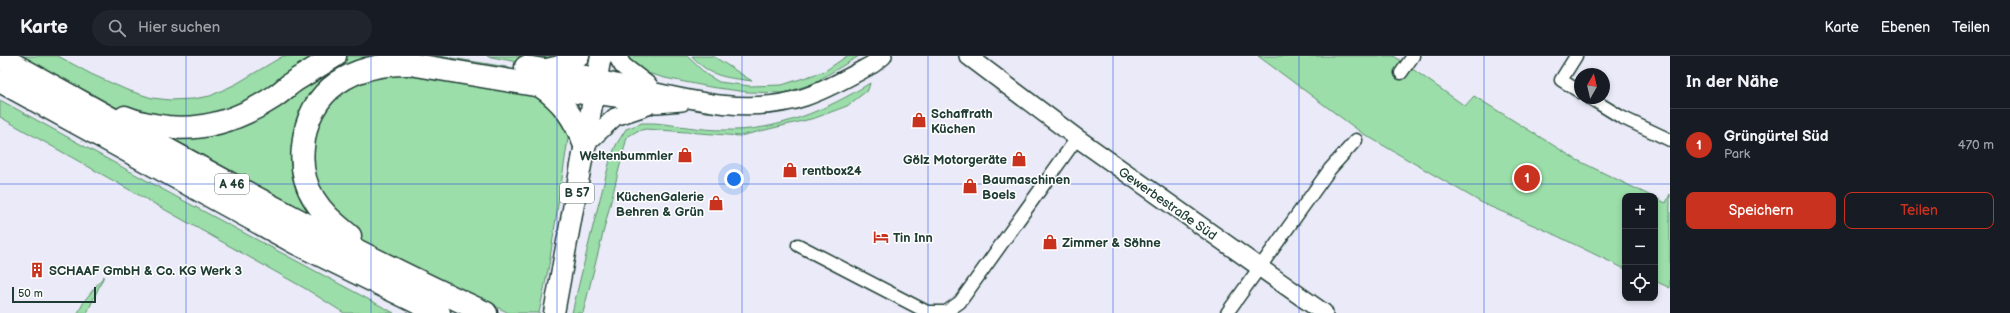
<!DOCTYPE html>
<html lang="de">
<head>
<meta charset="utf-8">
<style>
  :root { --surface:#171b24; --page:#20242c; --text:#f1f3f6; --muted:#9ea1a6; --line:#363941; --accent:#c8321e }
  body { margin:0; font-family:"Balsamiq Sans",sans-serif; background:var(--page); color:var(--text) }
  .controls { position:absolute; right:12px; bottom:12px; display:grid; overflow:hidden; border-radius:8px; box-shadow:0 2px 6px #0003 }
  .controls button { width:36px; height:36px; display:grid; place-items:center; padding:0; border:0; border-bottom:1px solid var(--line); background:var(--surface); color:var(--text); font:20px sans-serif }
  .compass { position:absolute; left:1574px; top:12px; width:36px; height:36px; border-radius:50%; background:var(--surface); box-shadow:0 2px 6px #0003; rotate:8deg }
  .scale { position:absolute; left:12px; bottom:10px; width:84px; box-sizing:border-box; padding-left:4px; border:2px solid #1f3d34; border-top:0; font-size:11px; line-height:14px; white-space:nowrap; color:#1f3d34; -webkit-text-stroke:3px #fff; paint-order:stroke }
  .you { position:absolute; left:734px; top:123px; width:14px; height:14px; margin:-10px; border:3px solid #fff; border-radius:50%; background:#1a73e8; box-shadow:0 0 0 6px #1a73e833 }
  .badge { display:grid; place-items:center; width:26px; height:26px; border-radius:50%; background:var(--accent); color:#fff; font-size:13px; font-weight:700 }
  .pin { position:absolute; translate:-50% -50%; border:2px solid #fff; box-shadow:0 1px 4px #0006 }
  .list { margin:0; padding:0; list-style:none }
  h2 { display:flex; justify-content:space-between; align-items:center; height:52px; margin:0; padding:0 16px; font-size:17px }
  h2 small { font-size:13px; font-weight:400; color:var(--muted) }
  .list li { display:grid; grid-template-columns:26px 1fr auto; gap:12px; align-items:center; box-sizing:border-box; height:72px; padding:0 16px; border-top:1px solid var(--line) }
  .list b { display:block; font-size:15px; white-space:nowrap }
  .list p { margin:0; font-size:13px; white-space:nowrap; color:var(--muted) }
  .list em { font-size:13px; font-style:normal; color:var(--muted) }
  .actions { display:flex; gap:8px; padding:12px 16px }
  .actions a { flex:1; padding:9px 0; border:1px solid var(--accent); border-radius:8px; text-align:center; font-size:14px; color:var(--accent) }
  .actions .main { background:var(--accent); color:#fff }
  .icon { flex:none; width:22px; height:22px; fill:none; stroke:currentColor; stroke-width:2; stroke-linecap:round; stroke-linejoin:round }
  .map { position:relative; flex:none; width:1670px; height:257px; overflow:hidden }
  header { display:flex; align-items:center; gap:24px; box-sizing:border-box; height:56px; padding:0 20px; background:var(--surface); border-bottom:1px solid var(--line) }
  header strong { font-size:19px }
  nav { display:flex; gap:22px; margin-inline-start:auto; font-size:14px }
  .search { width:280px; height:36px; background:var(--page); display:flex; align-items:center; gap:10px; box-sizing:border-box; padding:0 14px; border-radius:22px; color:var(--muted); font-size:15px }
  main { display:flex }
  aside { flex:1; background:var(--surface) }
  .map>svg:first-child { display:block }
  .green { fill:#9bdea9; stroke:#5d8e6e }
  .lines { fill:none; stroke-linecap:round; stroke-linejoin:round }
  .street-casing { stroke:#1f3d34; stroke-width:15 }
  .secondary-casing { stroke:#1f3d34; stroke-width:20 }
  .primary-casing { stroke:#1f3d34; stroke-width:23 }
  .highway-casing { stroke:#1f3d34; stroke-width:25 }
  .street { stroke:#fff; stroke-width:12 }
  .secondary { stroke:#fff; stroke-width:17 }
  .primary { stroke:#fff; stroke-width:20 }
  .highway { stroke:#fff; stroke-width:22 }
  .grid { fill:none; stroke:#1d4ed8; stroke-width:1; stroke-opacity:0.55 }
  .labels { text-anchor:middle; stroke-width:3; stroke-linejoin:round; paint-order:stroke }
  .shield { fill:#fff; stroke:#627771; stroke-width:1 }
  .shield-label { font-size:12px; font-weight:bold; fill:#1f3d34 }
  .poi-label { font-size:13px; font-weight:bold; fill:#1f3d34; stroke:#fff; text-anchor:start }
  .street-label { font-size:13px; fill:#1f3d34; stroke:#fff }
</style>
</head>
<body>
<header>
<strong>Karte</strong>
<div class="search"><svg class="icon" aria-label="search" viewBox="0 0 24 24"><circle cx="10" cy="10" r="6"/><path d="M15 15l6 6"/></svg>Hier suchen</div>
<nav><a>Karte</a><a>Ebenen</a><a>Teilen</a></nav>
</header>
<main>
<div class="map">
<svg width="1670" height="257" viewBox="0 0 1670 257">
  <rect width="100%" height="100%" fill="#eaeaf8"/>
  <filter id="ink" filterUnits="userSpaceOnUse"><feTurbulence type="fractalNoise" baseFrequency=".025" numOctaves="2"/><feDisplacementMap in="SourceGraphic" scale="8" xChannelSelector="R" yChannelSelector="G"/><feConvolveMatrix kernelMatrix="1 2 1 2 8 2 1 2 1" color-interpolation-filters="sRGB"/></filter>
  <g filter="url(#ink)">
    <!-- green -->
    <g class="green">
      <path d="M15,0H58L91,18L127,34L152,42L170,44L193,43L210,40L236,28L283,0H326L216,64H149L116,53Z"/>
      <path d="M342,0H439L544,17L543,23L388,1L299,64L324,166L147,72L179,76Z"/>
      <path d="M487,0H574L565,5L517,6Z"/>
      <path d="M624,0H687L707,19L719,26L750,30L782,29L825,15L847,0H859L812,28L784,37L747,36L710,31L665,22L637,14Z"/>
      <path d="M692,0H713L752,25C725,21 711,22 692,0Z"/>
      <path d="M1258,0H1394L1465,50L1474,40L1577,104L1651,140H1625V213L1547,175L1484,148L1398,98L1362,77Z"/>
      <path d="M377,13L547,42L569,76L549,209L539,257H509L379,193L353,179L312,131L310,67L327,43Z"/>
      <path d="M870,27L868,34L847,50L815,62L740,80L646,73L637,75L627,81L583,257H572L594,166L610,104L616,89L626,73L642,67H654C677,69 700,74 724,74C775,76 827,54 870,27Z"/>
      <path d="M0,44L173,139L394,257H344L306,233L0,61Z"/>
      <path d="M1670,138V232L1655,225V142L1666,147Z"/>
      <path d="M104,220L87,257H78L85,244Z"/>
    </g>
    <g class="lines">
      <!-- street casing -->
      <g class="street-casing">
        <g id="street">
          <path d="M1576,0L1561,24L1580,36"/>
          <path d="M1401,17L1413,0"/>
          <path d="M1590,42L1621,61L1670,84"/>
          <path d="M798,189L927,256H946L960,246L1077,82"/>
          <path d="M1227,257L1330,113L1356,84"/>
        </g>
      </g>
      <!-- secondary casing -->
      <g class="secondary-casing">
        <g id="secondary">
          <path d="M617,0L623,10L649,30"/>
          <path d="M968,0L1077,82L1324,257"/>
          <path d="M598,23C665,36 738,64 805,41C829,33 851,20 873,8L883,0"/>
          <path d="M595,39L657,48L682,46"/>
          <path d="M585,89L615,61L648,50"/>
        </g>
      </g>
      <!-- primary casing -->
      <g class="primary-casing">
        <path id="primary" d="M554,257L601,0"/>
      </g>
      <!-- highway casing -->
      <g class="highway-casing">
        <g id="highway">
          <path d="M0,1C160,89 320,181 486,257"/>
          <path d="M526,11L598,23"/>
          <path d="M547,14L560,11L578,0"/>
          <path d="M0,25L296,187L439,257"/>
          <path d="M539,29C564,46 574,62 585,89"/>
          <path d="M125,61C139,67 152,69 167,71C206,75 242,62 274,41C282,36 288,29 296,24C309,16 322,8 335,0"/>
          <path d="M350,180C336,168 323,158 314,143C304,127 301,109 303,91C308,31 355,7 410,8L595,39"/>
        </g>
      </g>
      <!-- street -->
      <use href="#street" class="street"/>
      <!-- secondary -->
      <use href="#secondary" class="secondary"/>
      <!-- primary -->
      <use href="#primary" class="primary"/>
      <!-- highway -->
      <use href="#highway" class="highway"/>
    </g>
  </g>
  <!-- grid -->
  <path class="grid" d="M186,0V257M371,0V257M557,0V257M742,0V257M928,0V257M1113,0V257M1299,0V257M1484,0V257M0,128H1670"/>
  <!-- icons -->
  <defs>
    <g id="shop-bare" transform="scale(1.2)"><path d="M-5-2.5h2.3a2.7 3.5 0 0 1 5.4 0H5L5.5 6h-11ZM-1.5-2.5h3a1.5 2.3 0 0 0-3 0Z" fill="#c8321e" stroke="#fff" stroke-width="2.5" paint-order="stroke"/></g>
    <g id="hotel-bare" transform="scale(1.2)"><path d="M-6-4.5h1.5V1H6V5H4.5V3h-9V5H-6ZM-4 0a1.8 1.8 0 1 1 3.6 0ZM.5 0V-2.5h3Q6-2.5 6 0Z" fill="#c8321e" stroke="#fff" stroke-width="2.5" paint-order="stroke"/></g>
    <g id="building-bare" transform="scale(1.2)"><path d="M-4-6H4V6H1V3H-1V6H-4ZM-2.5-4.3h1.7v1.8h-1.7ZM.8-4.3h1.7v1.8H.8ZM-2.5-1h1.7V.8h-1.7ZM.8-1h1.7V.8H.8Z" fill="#c8321e" stroke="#fff" stroke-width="2.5" paint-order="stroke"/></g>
  </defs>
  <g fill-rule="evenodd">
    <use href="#shop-bare" x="919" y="64"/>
    <use href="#shop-bare" x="685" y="99"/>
    <use href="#shop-bare" x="1019" y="103"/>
    <use href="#shop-bare" x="790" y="114"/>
    <use href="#shop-bare" x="970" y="130"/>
    <use href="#shop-bare" x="716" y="147"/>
    <use href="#hotel-bare" x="881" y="181"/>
    <use href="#shop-bare" x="1050" y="186"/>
    <use href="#building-bare" x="37" y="214"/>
  </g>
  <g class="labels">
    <!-- shield labels -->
    <g class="shield">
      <rect x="215" y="118" width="34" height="20" rx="3"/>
      <rect x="560" y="127" width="34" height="20" rx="3"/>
    </g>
    <g class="shield-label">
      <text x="232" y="132">A 46</text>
      <text x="577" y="141">B 57</text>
    </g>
    <!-- poi labels -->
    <g class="poi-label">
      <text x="931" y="62">Schaffrath<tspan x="931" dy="15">Küchen</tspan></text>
      <text x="673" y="104" text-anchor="end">Weltenbummler</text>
      <text x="1007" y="108" text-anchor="end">Gölz Motorgeräte</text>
      <text x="802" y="119">rentbox24</text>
      <text x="982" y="128">Baumaschinen<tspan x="982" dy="15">Boels</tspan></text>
      <text x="704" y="145" text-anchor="end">KüchenGalerie<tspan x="704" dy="15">Behren &amp; Grün</tspan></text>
      <text x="893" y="186">Tin Inn</text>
      <text x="1062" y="191">Zimmer &amp; Söhne</text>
      <text x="49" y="219">SCHAAF GmbH &amp; Co. KG Werk 3</text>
    </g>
    <!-- street labels -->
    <g class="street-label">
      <text transform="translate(1168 147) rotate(35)" y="5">Gewerbestraße Süd</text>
    </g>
  </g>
</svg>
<div class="controls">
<button>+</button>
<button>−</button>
<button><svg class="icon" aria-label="locate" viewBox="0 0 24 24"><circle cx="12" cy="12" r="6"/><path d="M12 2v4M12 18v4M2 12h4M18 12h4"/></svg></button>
</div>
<svg class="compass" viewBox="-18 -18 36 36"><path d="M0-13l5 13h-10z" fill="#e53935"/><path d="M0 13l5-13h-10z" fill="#9ea1a6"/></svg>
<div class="scale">50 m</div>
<div class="you"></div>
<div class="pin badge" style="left:1527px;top:122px">1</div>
</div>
<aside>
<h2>In der Nähe<small></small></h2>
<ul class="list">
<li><span class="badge">1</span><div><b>Grüngürtel Süd</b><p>Park</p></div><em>470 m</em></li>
</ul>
<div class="actions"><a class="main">Speichern</a><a>Teilen</a></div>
</aside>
</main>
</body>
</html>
